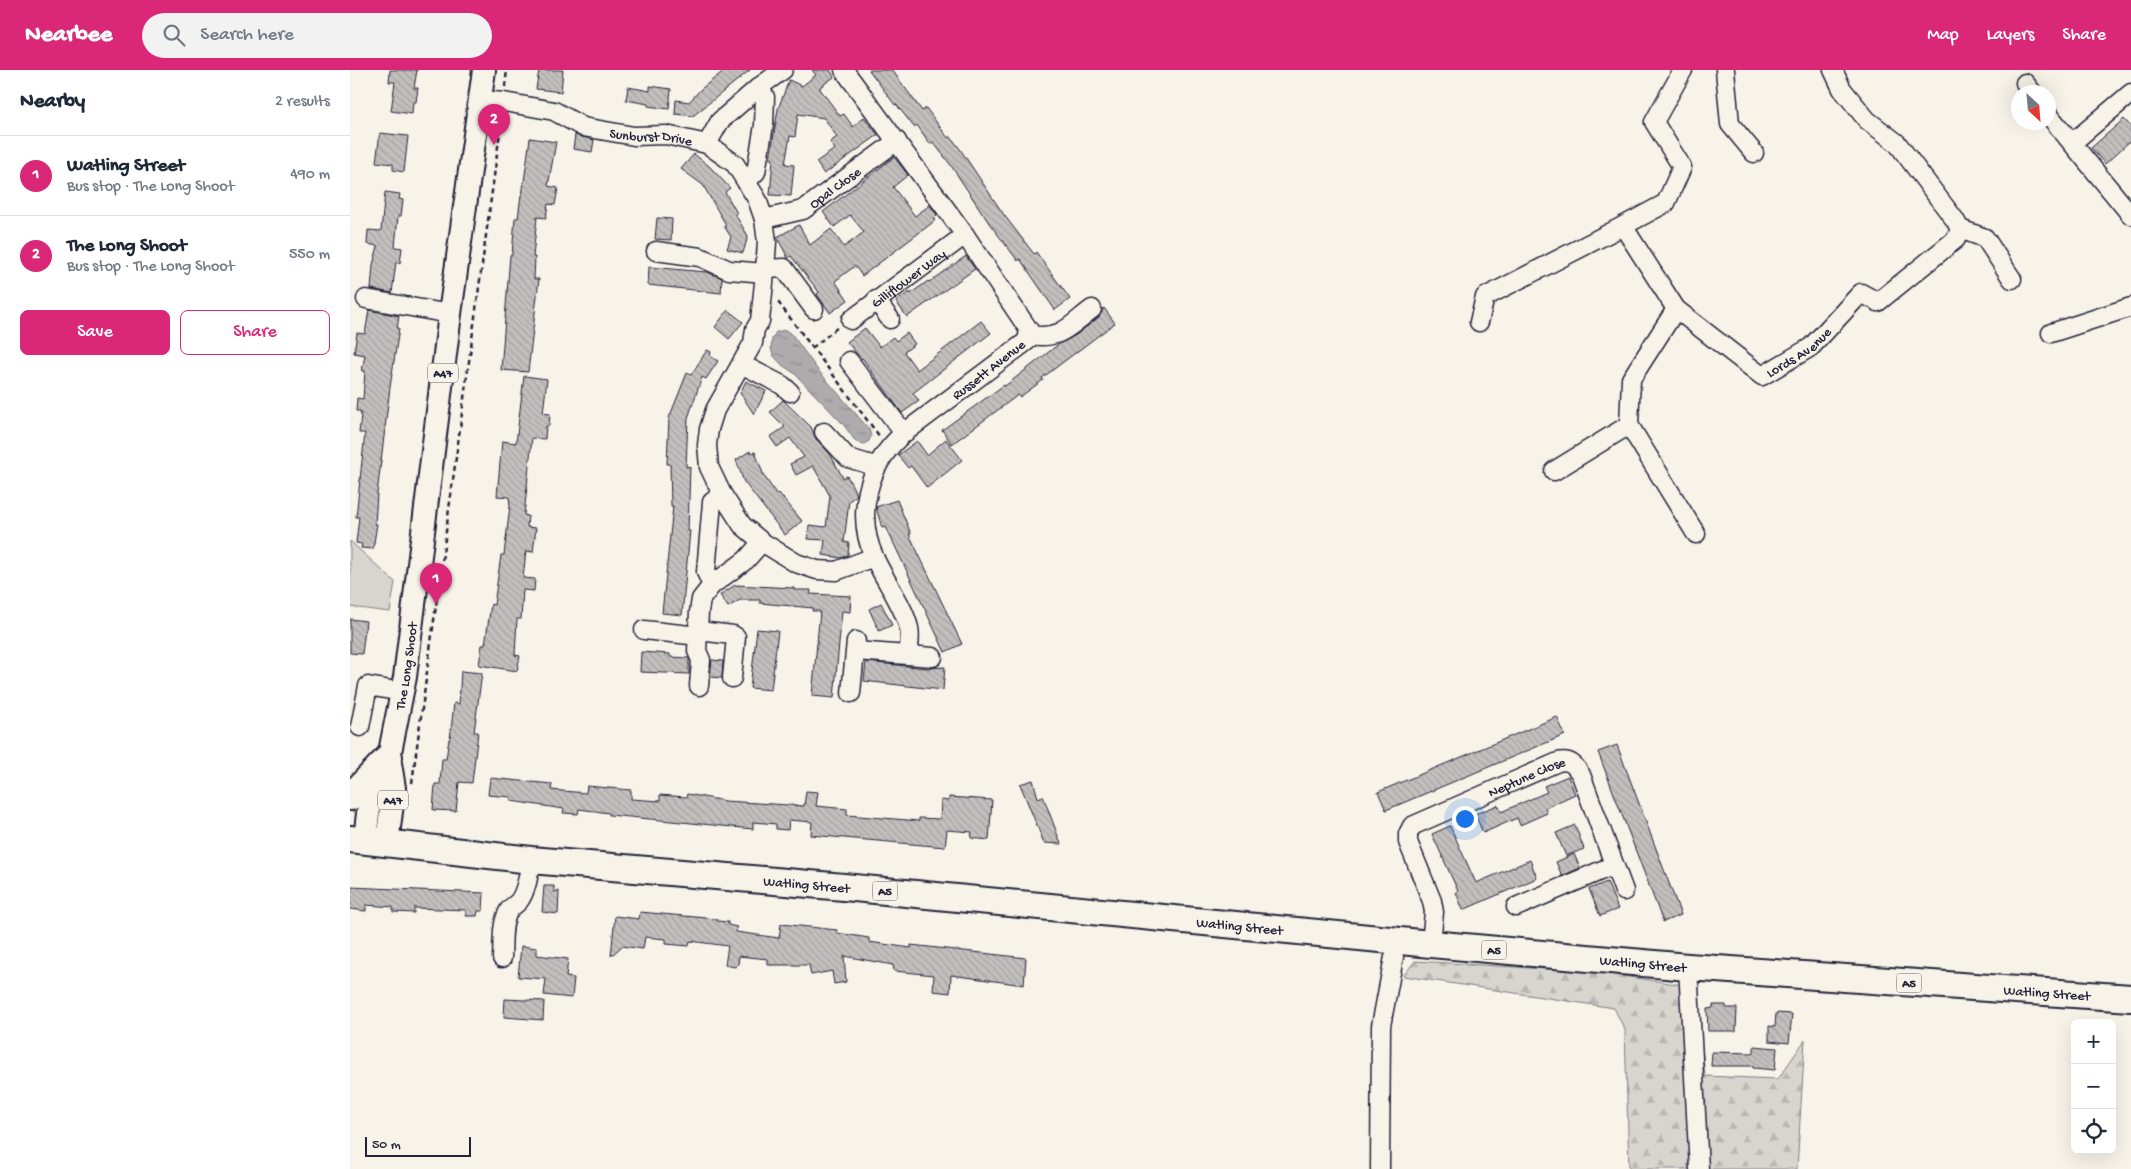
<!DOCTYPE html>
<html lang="en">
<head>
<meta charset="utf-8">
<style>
  :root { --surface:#fff; --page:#f2f2f3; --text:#1f2937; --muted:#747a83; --line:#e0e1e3; --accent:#db2777 }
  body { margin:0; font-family:"Gochi Hand",sans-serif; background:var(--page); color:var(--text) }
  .controls { position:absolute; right:15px; bottom:15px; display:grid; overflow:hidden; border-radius:8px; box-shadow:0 5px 20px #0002 }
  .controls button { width:45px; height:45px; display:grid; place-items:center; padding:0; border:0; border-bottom:1px solid var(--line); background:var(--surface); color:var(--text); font:25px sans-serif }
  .compass { position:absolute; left:1661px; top:15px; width:45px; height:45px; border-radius:50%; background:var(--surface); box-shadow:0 5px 20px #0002; rotate:154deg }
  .scale { position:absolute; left:15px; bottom:12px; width:106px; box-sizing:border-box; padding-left:5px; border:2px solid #22223b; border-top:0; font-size:14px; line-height:18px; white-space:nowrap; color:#22223b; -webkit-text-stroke:4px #f7f3e8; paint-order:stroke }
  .you { position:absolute; left:1114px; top:748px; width:18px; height:18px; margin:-12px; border:4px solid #fff; border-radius:50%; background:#1a73e8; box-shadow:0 0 0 8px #1a73e833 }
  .badge { display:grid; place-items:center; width:32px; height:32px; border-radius:50%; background:var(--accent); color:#fff; font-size:16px; font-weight:700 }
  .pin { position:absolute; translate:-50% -41px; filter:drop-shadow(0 1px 2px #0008) }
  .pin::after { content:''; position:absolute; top:26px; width:18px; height:15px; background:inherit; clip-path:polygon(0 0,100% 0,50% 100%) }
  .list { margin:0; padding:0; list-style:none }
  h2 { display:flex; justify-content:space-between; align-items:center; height:65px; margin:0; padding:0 20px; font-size:21px }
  h2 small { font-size:16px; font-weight:400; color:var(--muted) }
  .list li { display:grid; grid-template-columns:32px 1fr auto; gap:15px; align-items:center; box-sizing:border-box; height:80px; padding:0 20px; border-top:1px solid var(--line) }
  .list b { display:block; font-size:19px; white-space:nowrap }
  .list p { margin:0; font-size:16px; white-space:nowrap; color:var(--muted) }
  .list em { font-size:16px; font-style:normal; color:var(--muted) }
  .actions { display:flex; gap:10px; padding:15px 20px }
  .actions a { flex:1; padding:11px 0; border:1px solid var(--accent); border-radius:8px; text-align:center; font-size:18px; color:var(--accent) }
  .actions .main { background:var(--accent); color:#fff }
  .icon { flex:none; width:28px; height:28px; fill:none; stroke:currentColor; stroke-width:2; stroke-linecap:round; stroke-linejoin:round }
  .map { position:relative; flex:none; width:1781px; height:1099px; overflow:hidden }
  header { display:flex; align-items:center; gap:30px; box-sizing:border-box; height:70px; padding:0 25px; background:var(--accent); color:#fff }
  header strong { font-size:24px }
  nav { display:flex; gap:28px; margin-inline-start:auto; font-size:18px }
  .search { width:350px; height:45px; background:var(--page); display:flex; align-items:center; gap:12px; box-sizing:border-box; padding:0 18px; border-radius:28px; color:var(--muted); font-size:19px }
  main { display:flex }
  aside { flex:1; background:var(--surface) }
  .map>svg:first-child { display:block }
  .green { fill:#d8d5cf; stroke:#7d7c85 }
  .forest { fill:url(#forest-firs); stroke:#7d7c85 }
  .water { fill:url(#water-ripples); stroke:#76747f }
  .building { fill:url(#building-back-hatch); stroke:#22223b }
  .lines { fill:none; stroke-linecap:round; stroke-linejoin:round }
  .minor-casing { stroke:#22223b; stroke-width:21 }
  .major-casing { stroke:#22223b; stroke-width:26 }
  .highway-casing { stroke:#22223b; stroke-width:30 }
  .path { stroke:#22223b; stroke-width:2.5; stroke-dasharray:5 4; stroke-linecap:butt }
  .minor { stroke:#f7f3e8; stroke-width:18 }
  .major { stroke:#f7f3e8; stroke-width:22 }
  .highway { stroke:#f7f3e8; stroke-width:26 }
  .labels { text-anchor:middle; stroke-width:5; stroke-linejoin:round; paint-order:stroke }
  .shield { fill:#f7f3e8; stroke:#62616f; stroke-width:1 }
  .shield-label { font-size:12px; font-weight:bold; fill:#22223b }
  .street-label { font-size:14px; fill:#22223b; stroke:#f7f3e8 }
</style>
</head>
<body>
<header>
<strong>Nearbee</strong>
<div class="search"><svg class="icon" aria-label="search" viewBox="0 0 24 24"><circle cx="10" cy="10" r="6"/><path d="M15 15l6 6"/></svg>Search here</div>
<nav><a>Map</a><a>Layers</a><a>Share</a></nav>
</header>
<main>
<aside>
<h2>Nearby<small>2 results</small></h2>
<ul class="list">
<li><span class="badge">1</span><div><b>Watling Street</b><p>Bus stop · The Long Shoot</p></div><em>490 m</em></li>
<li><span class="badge">2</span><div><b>The Long Shoot</b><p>Bus stop · The Long Shoot</p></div><em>550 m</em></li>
</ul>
<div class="actions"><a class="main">Save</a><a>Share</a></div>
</aside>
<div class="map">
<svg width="1781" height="1099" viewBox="0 0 1781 1099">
  <defs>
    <pattern id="forest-firs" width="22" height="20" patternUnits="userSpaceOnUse" patternTransform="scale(1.25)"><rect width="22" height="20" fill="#d8d5cf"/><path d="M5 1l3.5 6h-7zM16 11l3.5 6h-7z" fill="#b9b7b3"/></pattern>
    <pattern id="water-ripples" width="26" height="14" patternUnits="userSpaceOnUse" patternTransform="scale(1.25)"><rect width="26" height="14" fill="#aeabad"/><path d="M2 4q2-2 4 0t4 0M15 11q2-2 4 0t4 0" fill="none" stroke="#8d8b8e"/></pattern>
    <pattern id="building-back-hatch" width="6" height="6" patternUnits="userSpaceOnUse" patternTransform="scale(1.25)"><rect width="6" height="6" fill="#c2bfbd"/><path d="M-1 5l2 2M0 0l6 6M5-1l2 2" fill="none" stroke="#a6a4a3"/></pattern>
  </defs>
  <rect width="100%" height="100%" fill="#f7f3e8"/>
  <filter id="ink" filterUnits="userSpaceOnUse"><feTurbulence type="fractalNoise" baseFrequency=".02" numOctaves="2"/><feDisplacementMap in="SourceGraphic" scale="10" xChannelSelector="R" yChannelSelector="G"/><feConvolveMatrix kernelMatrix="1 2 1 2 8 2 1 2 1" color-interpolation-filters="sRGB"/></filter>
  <g filter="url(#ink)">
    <!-- green -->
    <path class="green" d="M0,471L45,512L40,542L0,537Z"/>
    <!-- forest -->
    <path class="forest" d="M1065,891L1246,902L1346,917L1355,1006L1428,1009L1455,970L1447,1099H1279L1275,960L1264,938L1053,906Z"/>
    <!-- water -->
    <path class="water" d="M435,260L441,263L467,299L519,359L521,366L519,371L514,374L506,372L493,354L444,303L432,295L423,285L421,278L422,269L426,262Z"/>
    <!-- building -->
    <g class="building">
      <path d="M40,0H67L64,18H68L66,32H63L62,44L41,41L45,12H39Z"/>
      <path d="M189,0H213L211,22L186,19Z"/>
      <path d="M375,0H400L343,46L325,44L326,30L339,32L351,19Z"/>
      <path d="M462,0H480L484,7L470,17V19L490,46L494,44L503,57L514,47L528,65L474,104L466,92L485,79L480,72L487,67L474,48L448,44L445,67L440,66L435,94L444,95L441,126L420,125L423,89L420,88L428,39L439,10L452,16L466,5Z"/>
      <path d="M519,0H542L572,41L576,38L598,68L600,66L610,79L654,145L684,184L686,182L720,229L705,240L670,189L668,191L639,153L600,94L583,72L580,74L567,55L564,57L546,34L545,35Z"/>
      <path d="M300,16L321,19L319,39L298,36V34L276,30L278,17L300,21Z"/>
      <path d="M1774,49L1781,57V70L1755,94L1741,78Z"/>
      <path d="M30,63L58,66L54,102L43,100V94L26,92Z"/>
      <path d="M225,65L244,70L242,82L223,79Z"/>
      <path d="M180,68L206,72L198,116L208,118L205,135L198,134L196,148L187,147L183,187H185L184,209H189L178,302L151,300L160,185H162L165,148H168L171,125L172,126Z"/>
      <path d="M344,84L359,96L380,118L375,122L387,143L385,144L398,166L393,183L377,179L381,167L374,156L376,155L353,115L331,99Z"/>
      <path d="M544,87L558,105L543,117L565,146L580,135L587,145L584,148L586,150L512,206L505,196L485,211L498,230L480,243L467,224L469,222L441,186L438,188L427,167L449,155L460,175L481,159L494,177L514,162L500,145L484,157L473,142Z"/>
      <path d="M35,122L50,124L49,129L53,130L51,146H48L45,177L52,178L50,193L46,192L42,223L21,219L23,195L28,176L17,174L18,160L31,161Z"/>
      <path d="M307,148L322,149L321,170L305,169Z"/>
      <path d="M616,186L625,199L557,247L546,232L559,222L560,224L578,211L579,212Z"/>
      <path d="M299,197L357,202L372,208L371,223L298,215Z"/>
      <path d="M754,238L765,253L692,308L693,310L670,327L668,325L602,374L592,360L654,315L655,316L709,274L726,265L749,247Z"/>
      <path d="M19,240L49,246L47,259H49L40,317L27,424L25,454H27L23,479L11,478L12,474L6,473L9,447H6L15,363H9L11,345L10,341H6L7,328L13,329L15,301H12L15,285L4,283L7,263L15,264Z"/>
      <path d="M378,240L393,252L379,269L365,257Z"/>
      <path d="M631,251L641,263L563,323L569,331L552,343L512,288L511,289L497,272L515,258L530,277L543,267L546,271L557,263L565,274L554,282L567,300Z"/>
      <path d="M357,280L361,282L360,286L368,291L356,309L352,307L338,348L336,397L340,396L338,461H340L332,545L312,543L323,436H321L320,394H317L319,348L337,303L341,305Z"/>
      <path d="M174,306L197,309L193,343L200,344L199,356H196L195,369L182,368L174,445L178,446L177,457L186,458L183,482L176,481L173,508L185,509L184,521L173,520L171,549H167L165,585L170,586L167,601L129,595L132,575H135L141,534L144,535L151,485H154L160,436L159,427L147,426L152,371L166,373Z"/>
      <path d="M396,311L416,321L404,344L390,323Z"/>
      <path d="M433,330L461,357L466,369L480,384L493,408L497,406L507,425L499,431L494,472L499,473L498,485L491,488L473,485L475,470L458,469L459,455L476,457L480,426L463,396L446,405L440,394L454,387L440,368L427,377L420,367L435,357L420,342Z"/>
      <path d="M596,369L612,390L577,418L561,396L558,398L548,385L567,371L577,385Z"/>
      <path d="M400,381V383L405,382L414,406L427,425L429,423L452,451L435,465L394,412L386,390Z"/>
      <path d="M547,430L561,464H559L612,574L595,582L536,457L532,458L526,437Z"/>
      <path d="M385,515L444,518V520H461L460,524L501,526L500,542L492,541L484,628L462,626L470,541H462L463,538L410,533V530H390L378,537L370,525Z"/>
      <path d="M531,533L542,555L529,561L519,539Z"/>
      <path d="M0,549L16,551L12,584L0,583Z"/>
      <path d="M407,559L428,561L421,620L400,618Z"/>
      <path d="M291,582L320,584V587L339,588V604L290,602Z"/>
      <path d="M362,590L373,591L372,608L360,607Z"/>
      <path d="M516,592L577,598L595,597L593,620L514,611Z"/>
      <path d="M111,601L132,603L124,662H128L122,713L109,712L106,741L83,740L85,714H90L92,689H96L99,669H100L104,633L109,634Z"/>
      <path d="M1207,647L1215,665L1036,740L1028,722Z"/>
      <path d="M1267,675L1331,845L1313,852L1248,682Z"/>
      <path d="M1218,706L1225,724L1195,738L1197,743L1170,755L1167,748L1133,763L1125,744L1148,735L1151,742L1197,722L1194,716Z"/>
      <path d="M140,708L202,714L201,720L236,723L237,716L281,720V729L310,731V725L336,727L337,724L375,731L454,736L456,721L468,722L466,736L497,739V745L569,751V748L590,749L591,730L599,731V727L642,730L639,770L621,768L622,762L597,760L595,777L461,765L462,752L439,750L438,760L426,759V754L403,752V759L259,745V743L229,739L228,744L213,743L214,739L161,731V727L138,725Z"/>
      <path d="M683,710L688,728L693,726L711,774L694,773L670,714Z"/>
      <path d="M1225,755L1234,779L1216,786L1206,763Z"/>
      <path d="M1100,756L1126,813L1180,790L1187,808L1113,840L1106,822L1108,821L1082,764Z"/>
      <path d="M1224,784L1230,798L1212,806L1206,792Z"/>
      <path d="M1257,812L1268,839L1250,846L1239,819Z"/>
      <path d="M194,816H204V822L209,821L208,844L192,842Z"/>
      <path d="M1,817L134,823L133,841H128L127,846H116V840L64,838V843L43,842V837L16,835V841L0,839Z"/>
      <path d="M290,842L367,849V851L378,852V855L387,857L386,862L429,868L431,854L487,860V863L519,868V872L561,878V875L676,888L674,915L601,905L600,923L583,921L584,905L544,901L543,895L494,886L496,912L484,914L482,901L461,905L459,895H418V889L389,886L388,894L385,897L375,895L378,876L340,871L339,876L316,874V869L295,867L293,879L272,876L261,886L265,846L289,849Z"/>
      <path d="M171,876L187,878V885L218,889L216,907L224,908L222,928L194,925L196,909L168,907Z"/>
      <path d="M155,929L194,931L193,950L154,947Z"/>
      <path d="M1363,935H1376V938H1387L1386,961H1358L1357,939L1363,938Z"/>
      <path d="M1426,943L1442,944L1439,973L1419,971V956L1425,957Z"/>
      <path d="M1404,976L1427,978L1425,1000L1403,998V996H1361L1362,982L1404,983Z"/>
    </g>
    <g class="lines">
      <!-- minor casing -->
      <g class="minor-casing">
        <g id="minor">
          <path d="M494,0L615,165L679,260L677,271L554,363C518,394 504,444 525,489C535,511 553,534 559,558C561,567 559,576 558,585"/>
          <path id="s1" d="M1333,0L1304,52L1332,97L1316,133L1273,156L1326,239L1412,306L1461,277L1511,223L1528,232L1606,169L1610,159L1605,150L1547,73L1517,50L1492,19L1483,0"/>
          <path d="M1375,0L1380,54L1404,83"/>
          <path d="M1675,13L1682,22"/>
          <path id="s2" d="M131,30L154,32L204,41L233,57L284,66L316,65L357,74L385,94L407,129L414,149L417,172L414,213L410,251L405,259L403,273L365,340L359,359L357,375L359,397L372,424L392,455L412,472L446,493L467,500L486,501L524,487"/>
          <path d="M1698,44L1781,145"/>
          <path d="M1722,73L1781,23"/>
          <path d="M357,74L370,51L409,17L433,0"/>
          <path d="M397,111L406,102L414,55L415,27L409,17"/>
          <path id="s3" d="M414,149L453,140L547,71"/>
          <path d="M1610,159L1635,168L1662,209"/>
          <path d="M306,181L350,187L379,200L415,203"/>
          <path d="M415,199L434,198L464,239"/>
          <path d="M16,229L100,244"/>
          <path d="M526,230L540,249"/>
          <path d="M1326,239L1281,309L1279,355L1346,464"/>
          <path id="s4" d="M501,250L615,165"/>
          <path d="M1129,252L1135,227L1273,156"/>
          <path d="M1701,263L1781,237"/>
          <path d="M679,265C711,270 718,257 742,239"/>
          <path d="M499,291L554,363"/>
          <path d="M391,294L432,315L440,322"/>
          <path d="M474,362L498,388L525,396"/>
          <path d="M1204,401L1279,355"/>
          <path d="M362,515L356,502L362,432L372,424"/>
          <path d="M294,560L349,566"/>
          <path d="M349,561L383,565L386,567L382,608"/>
          <path d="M506,581L583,587"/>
          <path d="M349,616L351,590L347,581L349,542L351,529L362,515L396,490L412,472"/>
          <path d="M501,623L506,571"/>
          <path d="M10,657L18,616L52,622"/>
          <path d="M1166,837L1264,795"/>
          <path id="s5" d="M1081,874L1084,842L1082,831L1058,772V764L1062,756L1208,692C1220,689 1225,695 1231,705L1274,821"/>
          <path d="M152,888C153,873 151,855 158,842C160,837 166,835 169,831C177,820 179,803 181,790"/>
          <path d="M1338,897L1349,1099"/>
          <path d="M1030,1099L1031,956L1044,887"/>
        </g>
      </g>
      <!-- major casing -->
      <g class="major-casing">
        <g id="major">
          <path id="s6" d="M15,769L19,735L39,687L55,607L100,244L134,0"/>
          <path d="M37,773L44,718L39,687"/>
        </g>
      </g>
      <!-- highway casing -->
      <g class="highway-casing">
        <g id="highway">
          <path d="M0,727L39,687"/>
          <path id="s7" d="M0,769L181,790L494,817L1081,874L1338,897L1781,928"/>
        </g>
      </g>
      <!-- path -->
      <g class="path">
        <path d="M155,17L157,0"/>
        <path d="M428,232L530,367"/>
        <path d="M462,278L488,257"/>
        <path d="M62,713L152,47"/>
      </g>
      <!-- minor -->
      <use href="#minor" class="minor"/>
      <!-- major -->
      <use href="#major" class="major"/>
      <!-- highway -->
      <use href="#highway" class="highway"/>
    </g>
  </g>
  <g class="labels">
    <!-- shield labels -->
    <g class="shield">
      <rect x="78" y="293.5" width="30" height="19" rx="4"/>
      <rect x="28" y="720.5" width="30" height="19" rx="4"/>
      <rect x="522.5" y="811.5" width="25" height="19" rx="4"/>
      <rect x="1131.5" y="870.5" width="25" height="19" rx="4"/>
      <rect x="1546.5" y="903.5" width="25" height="19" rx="4"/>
    </g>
    <g class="shield-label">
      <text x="93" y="307">A47</text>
      <text x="43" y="734">A47</text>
      <text x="535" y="825">A5</text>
      <text x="1144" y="884">A5</text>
      <text x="1559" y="917">A5</text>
    </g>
    <!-- street labels -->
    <g class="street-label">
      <text dy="5" stroke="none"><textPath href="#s2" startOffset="176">Sunburst Drive</textPath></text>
      <text dy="5" stroke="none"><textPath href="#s3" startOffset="79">Opal Close</textPath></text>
      <text dy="5" stroke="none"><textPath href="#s4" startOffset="71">Gilliflower Way</textPath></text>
      <text dy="5" stroke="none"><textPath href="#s1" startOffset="452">Lords Avenue</textPath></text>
      <text transform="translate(638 299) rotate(-38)" y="5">Russett Avenue</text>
      <text dy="5" stroke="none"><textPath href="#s6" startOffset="179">The Long Shoot</textPath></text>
      <text dy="5" stroke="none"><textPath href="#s5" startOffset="249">Neptune Close</textPath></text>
      <text dy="5" stroke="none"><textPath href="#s7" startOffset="459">Watling Street</textPath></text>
      <text dy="5" stroke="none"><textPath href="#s7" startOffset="894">Watling Street</textPath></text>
      <text dy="5" stroke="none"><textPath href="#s7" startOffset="1299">Watling Street</textPath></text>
      <text dy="5" stroke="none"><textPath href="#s7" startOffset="1704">Watling Street</textPath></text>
    </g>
  </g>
</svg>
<div class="controls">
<button>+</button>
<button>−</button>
<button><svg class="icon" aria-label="locate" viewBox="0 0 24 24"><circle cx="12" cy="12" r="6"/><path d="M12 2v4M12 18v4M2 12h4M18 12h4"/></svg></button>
</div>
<svg class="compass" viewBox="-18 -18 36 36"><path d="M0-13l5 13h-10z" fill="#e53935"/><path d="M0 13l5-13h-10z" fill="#747a83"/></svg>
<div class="scale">50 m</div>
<div class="you"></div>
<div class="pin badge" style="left:86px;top:534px">1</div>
<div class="pin badge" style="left:144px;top:75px">2</div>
</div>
</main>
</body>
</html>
